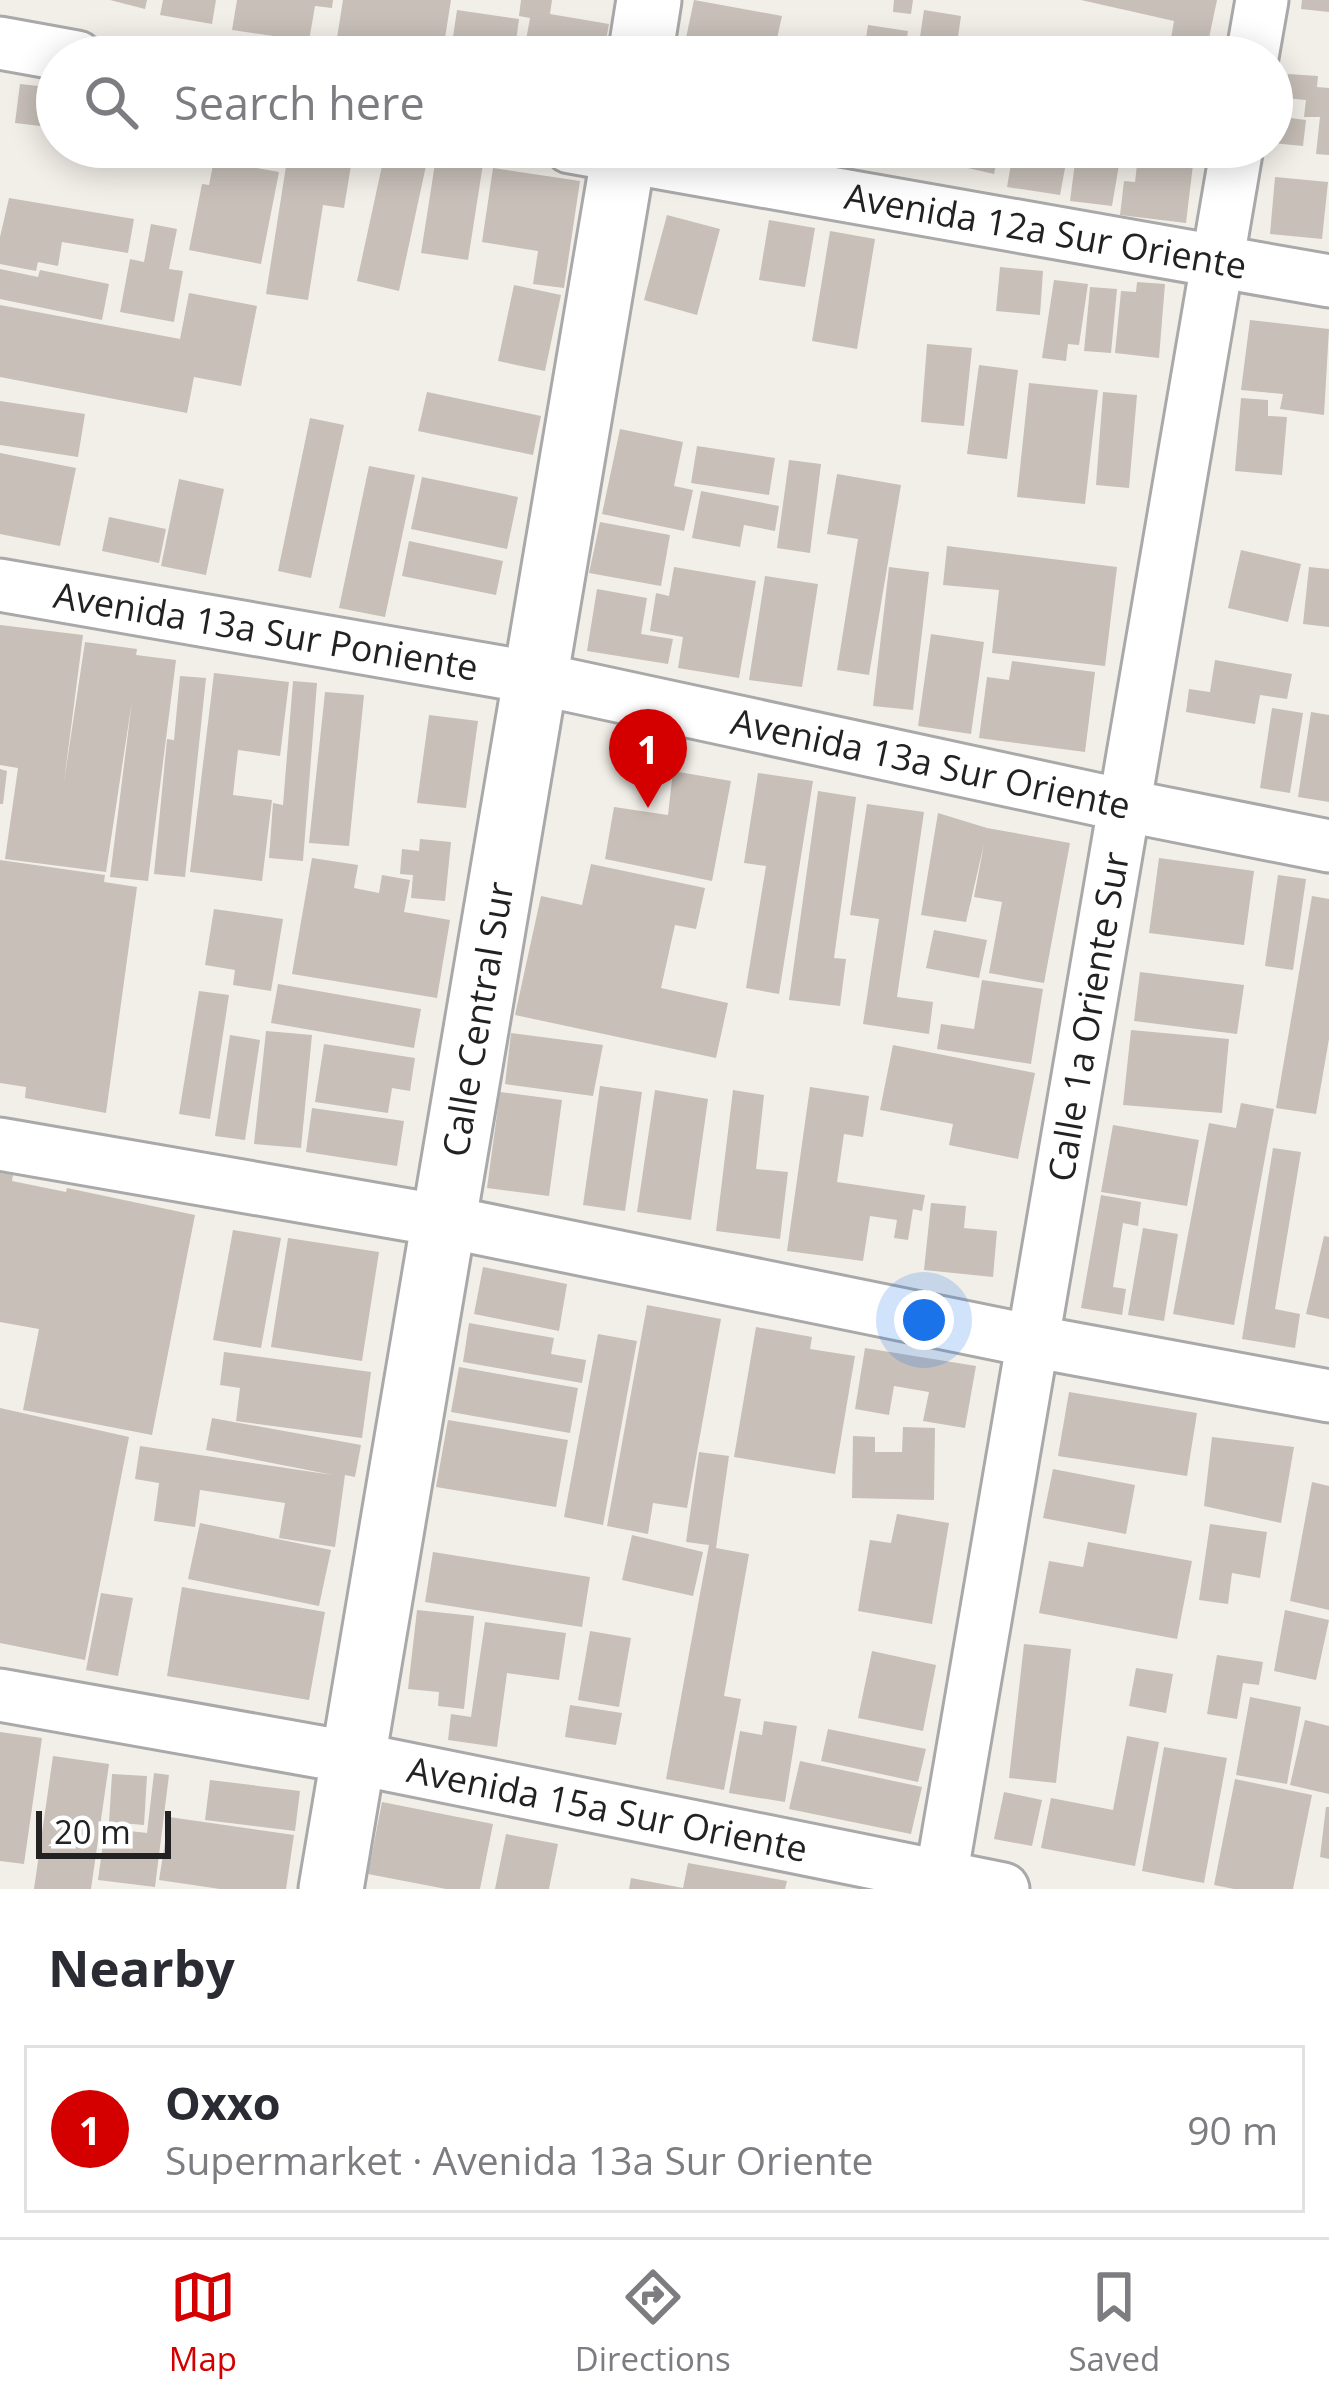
<!DOCTYPE html>
<html lang="en">
<head>
<meta charset="utf-8">
<style>
  :root { --surface:#fff; --page:#f2f2f3; --text:#2b2b33; --muted:#7c7c81; --line:#e1e1e2; --accent:#d40000 }
  body { margin:0; font-family:"Open Sans",sans-serif; background:var(--page); color:var(--text) }
  .scale { position:absolute; left:36px; bottom:30px; width:135px; box-sizing:border-box; padding-left:12px; border:6px solid #222; border-top:0; font-size:33px; line-height:42px; white-space:nowrap; color:#222; -webkit-text-stroke:9px #fff; paint-order:stroke }
  .you { position:absolute; left:924px; top:1320px; width:42px; height:42px; margin:-30px; border:9px solid #fff; border-radius:50%; background:#1a73e8; box-shadow:0 0 0 18px #1a73e833 }
  .badge { display:grid; place-items:center; width:78px; height:78px; border-radius:50%; background:var(--accent); color:#fff; font-size:39px; font-weight:700 }
  .pin { position:absolute; translate:-50% -99px; filter:drop-shadow(0 3px 6px #0008) }
  .pin::after { content:''; position:absolute; top:63px; width:42px; height:36px; background:inherit; clip-path:polygon(0 0,100% 0,50% 100%) }
  .list { margin:0; padding:0; list-style:none }
  h2 { display:flex; justify-content:space-between; align-items:center; height:156px; margin:0; padding:0 48px; font-size:51px }
  h2 small { font-size:39px; font-weight:400; color:var(--muted) }
  .list li { display:grid; grid-template-columns:78px 1fr auto; gap:36px; align-items:center; box-sizing:border-box; height:168px; margin:0 24px 24px; padding:0 24px; border:3px solid var(--line); border-radius:0px }
  .list b { display:block; font-size:45px; white-space:nowrap }
  .list p { margin:0; font-size:39px; white-space:nowrap; color:var(--muted) }
  .list em { font-size:39px; font-style:normal; color:var(--muted) }
  .icon { flex:none; width:66px; height:66px; fill:none; stroke:currentColor; stroke-width:2; stroke-linecap:round; stroke-linejoin:round }
  .map { position:relative; flex:none; width:1329px; height:1889px; overflow:hidden }
  .search { position:absolute; background:var(--surface); box-shadow:0 6px 30px #0003; left:36px; right:36px; top:36px; height:132px; display:flex; align-items:center; gap:30px; box-sizing:border-box; padding:0 42px; border-radius:66px; color:var(--muted); font-size:45px }
  .sheet { height:348px; background:var(--surface) }
  nav { display:flex; justify-content:space-around; align-items:center; box-sizing:border-box; height:168px; border-top:3px solid var(--line); background:var(--surface); font-size:33px; color:var(--muted) }
  nav a { display:grid; justify-items:center; gap:6px }
  nav .on { color:var(--accent) }
  .map>svg:first-child { display:block }
  .building { fill:#c7bfb8 }
  .lines { fill:none; stroke-linecap:round; stroke-linejoin:round }
  .minor-casing { stroke:#a9a9a9; stroke-width:57 }
  .tertiary-casing { stroke:#a9a9a9; stroke-width:69 }
  .minor { stroke:#fff; stroke-width:51 }
  .tertiary { stroke:#fff; stroke-width:63 }
  .labels { text-anchor:middle; stroke-width:9; stroke-linejoin:round; paint-order:stroke }
  .street-label { font-size:36px; fill:#222; stroke:#fff }
</style>
</head>
<body>
<div class="map">
<svg width="1329" height="1889" viewBox="0 0 1329 1889">
  <rect width="100%" height="100%" fill="#f2efe9"/>
  <!-- building -->
  <g class="building">
    <path d="M110,0H147L145,9Z"/>
    <path d="M163,0H216L212,24L160,15Z"/>
    <path d="M237,0H333L332,8L315,6L309,41L232,30Z"/>
    <path d="M343,0H451L442,57H334Z"/>
    <path d="M521,0H552L550,14L609,24L603,57H523L530,18L519,16Z"/>
    <path d="M694,0L782,16L773,57H682Z"/>
    <path d="M894,0H913L911,14L893,12Z"/>
    <path d="M1081,0H1217L1205,57L1169,50L1174,21Z"/>
    <path d="M1302,0H1329V12L1301,9Z"/>
    <path d="M457,10L519,19L514,57H450Z"/>
    <path d="M924,10L961,16L955,57H917Z"/>
    <path d="M868,25L908,31L904,57H863Z"/>
    <path d="M1288,74L1318,76L1317,87L1329,88V155L1316,154L1320,117H1304L1306,100L1285,98Z"/>
    <path d="M20,84L57,88V128L15,123Z"/>
    <path d="M1275,116L1306,120L1303,146L1272,143Z"/>
    <path d="M289,147H354L344,208L323,205L308,300L266,294Z"/>
    <path d="M848,147H890L888,161L847,155Z"/>
    <path d="M902,147H941L939,163L901,157Z"/>
    <path d="M963,147H1000L994,174L959,166Z"/>
    <path d="M1014,147H1069L1060,195L1007,187Z"/>
    <path d="M1077,147H1122L1112,206L1070,201Z"/>
    <path d="M1139,147L1195,148L1186,223L1120,215L1124,181L1135,182Z"/>
    <path d="M385,152L427,161L399,291L357,281Z"/>
    <path d="M436,157L483,164L468,260L421,253Z"/>
    <path d="M214,160L279,172L261,264L189,250L202,184L209,185Z"/>
    <path d="M493,168L580,181L564,288L533,284L538,251L482,242Z"/>
    <path d="M1275,177L1328,182L1322,239L1270,234Z"/>
    <path d="M9,198L134,219L128,253L62,242L58,266L38,262L36,271L0,264V237Z"/>
    <path d="M667,215L720,229L697,315L644,300Z"/>
    <path d="M769,220L815,228L805,287L759,280Z"/>
    <path d="M151,224L177,229L169,269L183,271L174,322L120,312L130,259L144,262Z"/>
    <path d="M830,231L875,239L857,349L812,341Z"/>
    <path d="M1000,267L1043,271L1040,315L996,311Z"/>
    <path d="M0,269L38,277L40,270L109,284L102,320L0,299Z"/>
    <path d="M1054,280L1088,284L1079,345L1068,344L1066,361L1042,358Z"/>
    <path d="M1137,282L1165,284L1159,358L1115,353L1121,291L1136,292Z"/>
    <path d="M514,285L561,295L545,371L498,361Z"/>
    <path d="M1090,287L1117,289L1111,353L1084,351Z"/>
    <path d="M189,293L257,306L241,386L194,377L187,413L0,377V305L180,339Z"/>
    <path d="M1250,320L1329,329L1324,415L1280,409L1283,394L1241,390Z"/>
    <path d="M927,344L972,348L964,426L921,422Z"/>
    <path d="M979,365L1018,370L1007,459L967,454Z"/>
    <path d="M1029,383L1098,390L1085,504L1017,497Z"/>
    <path d="M427,392L541,416L533,455L418,431Z"/>
    <path d="M1103,392L1137,395L1129,488L1096,485Z"/>
    <path d="M1241,398L1268,400V416L1287,417L1282,475L1235,471Z"/>
    <path d="M0,401L85,414L78,457L0,445Z"/>
    <path d="M310,418L344,425L311,578L278,571Z"/>
    <path d="M620,429L683,442L674,486L693,490L684,531L602,514Z"/>
    <path d="M697,446L775,458L769,495L691,483Z"/>
    <path d="M0,453L76,468L60,546L0,534Z"/>
    <path d="M789,460L821,464L810,553L777,548Z"/>
    <path d="M369,466L415,475L385,617L339,608Z"/>
    <path d="M837,474L901,485L869,675L837,670L858,539L827,534Z"/>
    <path d="M422,477L518,497L507,549L411,529Z"/>
    <path d="M179,479L224,489L206,575L161,566Z"/>
    <path d="M701,491L779,506L775,531L744,525L740,547L692,538Z"/>
    <path d="M109,517L166,529L159,563L102,551Z"/>
    <path d="M600,522L670,535L661,586L589,573Z"/>
    <path d="M409,541L503,561L496,595L402,576Z"/>
    <path d="M947,546L1117,567L1105,666L992,653L999,590L943,585Z"/>
    <path d="M1241,550L1301,564L1288,622L1228,608Z"/>
    <path d="M674,567L756,581L739,678L678,668L683,637L650,631L656,593L669,596Z"/>
    <path d="M889,567L929,572L913,710L873,706Z"/>
    <path d="M1309,567L1329,569V627L1303,624Z"/>
    <path d="M765,576L818,584L802,687L749,680Z"/>
    <path d="M597,589L647,598L641,634L673,639L668,664L587,651Z"/>
    <path d="M0,625L83,635L64,782L85,642L137,649L136,655L176,660L148,881L110,877L132,701L106,872L5,859L18,768L0,765Z"/>
    <path d="M931,634L984,642L971,734L918,726Z"/>
    <path d="M1215,660L1292,674L1287,699L1260,695L1255,724L1186,712L1189,689L1210,692Z"/>
    <path d="M1012,661L1095,672L1085,752L979,738L987,677L1009,680Z"/>
    <path d="M214,673L289,682L280,756L238,750L233,795L272,800L262,881L190,872Z"/>
    <path d="M180,676L206,678L185,877L154,874L167,739L174,740Z"/>
    <path d="M293,681L317,683L303,861L269,858L273,803L283,805Z"/>
    <path d="M325,692L364,695L349,846L309,843Z"/>
    <path d="M1272,708L1303,713L1290,793L1260,788Z"/>
    <path d="M1311,712L1329,715V802L1298,797Z"/>
    <path d="M429,715L478,721L466,808L417,803Z"/>
    <path d="M0,769L7,771L3,804H0Z"/>
    <path d="M673,771L731,781L712,881L605,859L614,807L668,815Z"/>
    <path d="M758,773L813,781L779,994L746,988L766,866L744,863Z"/>
    <path d="M818,791L856,797L834,958L846,959L840,1006L789,1000Z"/>
    <path d="M867,804L924,812L897,997L933,1002L929,1034L863,1024L879,919L850,915Z"/>
    <path d="M938,813L987,828L1070,843L1044,983L989,973L1002,902L974,897L984,844L966,922L921,915Z"/>
    <path d="M420,839L451,842L445,901L411,898L413,875L400,874L402,849L419,851Z"/>
    <path d="M312,858L358,865L354,888L379,893L382,875L410,880L404,912L450,920L437,998L292,974Z"/>
    <path d="M1159,858L1254,871L1244,945L1149,933Z"/>
    <path d="M0,860L105,875L104,882L137,887L106,1113L25,1098L26,1087L0,1083Z"/>
    <path d="M591,864L705,888L696,929L675,925L661,988L728,1003L716,1058L515,1015L541,896L582,905Z"/>
    <path d="M1278,875L1306,879L1293,970L1265,966Z"/>
    <path d="M1312,896L1329,899V1039L1316,1114L1276,1108Z"/>
    <path d="M214,909L283,919L271,991L233,985L235,970L205,965Z"/>
    <path d="M934,930L987,940L979,978L926,968Z"/>
    <path d="M1140,972L1244,985L1237,1034L1134,1021Z"/>
    <path d="M982,980L1043,989L1031,1064L937,1049L941,1024L974,1029Z"/>
    <path d="M278,984L421,1009L414,1048L271,1023Z"/>
    <path d="M199,991L229,995L210,1119L179,1114Z"/>
    <path d="M1131,1030L1229,1039L1222,1113L1123,1105Z"/>
    <path d="M266,1031L312,1035L301,1148L254,1144Z"/>
    <path d="M511,1033L603,1045L593,1096L505,1084Z"/>
    <path d="M230,1035L260,1040L245,1140L215,1136Z"/>
    <path d="M324,1044L415,1058L410,1091L392,1088L388,1113L315,1102Z"/>
    <path d="M893,1045L1035,1073L1018,1159L949,1145L953,1124L880,1110Z"/>
    <path d="M600,1086L642,1092L625,1211L583,1205Z"/>
    <path d="M810,1087L869,1096L863,1137L844,1134L837,1182L925,1195L922,1211L913,1209L908,1240L894,1238L897,1220L870,1216L863,1261L787,1251Z"/>
    <path d="M655,1090L708,1099L691,1220L637,1212Z"/>
    <path d="M733,1090L764,1095L756,1169L788,1172L780,1239L716,1231Z"/>
    <path d="M500,1092L562,1100L549,1196L487,1188Z"/>
    <path d="M1241,1103L1274,1109L1234,1325L1173,1314L1209,1123L1236,1128Z"/>
    <path d="M312,1108L404,1121L397,1166L306,1152Z"/>
    <path d="M1113,1125L1199,1140L1187,1206L1101,1192Z"/>
    <path d="M1273,1148L1301,1152L1275,1309L1300,1314L1295,1348L1242,1339Z"/>
    <path d="M0,1173L13,1175L12,1181L66,1192L67,1188L195,1215L152,1435L23,1410L39,1329L0,1322Z"/>
    <path d="M1101,1195L1141,1202L1138,1226L1123,1223L1113,1287L1126,1289L1122,1315L1081,1308Z"/>
    <path d="M931,1203L966,1206L964,1228L997,1231L993,1277L924,1270Z"/>
    <path d="M1143,1228L1178,1234L1164,1321L1128,1315Z"/>
    <path d="M233,1230L281,1238L261,1348L213,1340Z"/>
    <path d="M1324,1236L1329,1237V1319L1306,1314Z"/>
    <path d="M288,1238L379,1252L362,1361L271,1347Z"/>
    <path d="M483,1267L567,1284L559,1331L474,1314Z"/>
    <path d="M647,1305L721,1319L687,1508L653,1503L648,1534L607,1526Z"/>
    <path d="M469,1323L554,1338L551,1354L586,1360L582,1383L463,1362Z"/>
    <path d="M756,1327L812,1337L810,1349L855,1356L835,1474L734,1457Z"/>
    <path d="M598,1334L637,1341L603,1525L564,1517Z"/>
    <path d="M865,1348L976,1366L965,1428L923,1421L929,1392L894,1386L889,1415L855,1409Z"/>
    <path d="M224,1352L371,1372L362,1438L236,1421L240,1388L220,1385Z"/>
    <path d="M459,1367L578,1388L570,1433L451,1412Z"/>
    <path d="M1069,1392L1197,1413L1187,1476L1058,1456Z"/>
    <path d="M0,1408L129,1437L85,1660L0,1643Z"/>
    <path d="M212,1418L361,1445L355,1477L345,1475L335,1547L279,1538L285,1503L200,1490L195,1527L154,1521L159,1483L135,1479L140,1446L333,1475L206,1450Z"/>
    <path d="M448,1420L568,1440L556,1507L436,1487Z"/>
    <path d="M903,1427L935,1428L934,1500L852,1498L853,1436L875,1437V1452H902Z"/>
    <path d="M1212,1437L1294,1447L1281,1523L1204,1506Z"/>
    <path d="M699,1452L729,1456L716,1548L749,1554L724,1696L741,1699L724,1790L666,1779L709,1545L686,1542Z"/>
    <path d="M1053,1469L1135,1485L1126,1534L1043,1518Z"/>
    <path d="M1312,1482L1329,1486V1610L1290,1601Z"/>
    <path d="M897,1514L949,1523L932,1624L858,1611L870,1540L891,1543Z"/>
    <path d="M200,1523L331,1550L319,1606L188,1579Z"/>
    <path d="M1210,1524L1267,1532L1260,1578L1232,1573L1228,1604L1199,1600Z"/>
    <path d="M632,1535L703,1552L693,1596L622,1580Z"/>
    <path d="M1088,1542L1192,1561L1177,1639L1039,1613L1049,1561L1083,1567Z"/>
    <path d="M433,1552L590,1577L582,1627L425,1602Z"/>
    <path d="M182,1587L325,1612L309,1700L167,1676Z"/>
    <path d="M101,1593L133,1598L118,1676L86,1670Z"/>
    <path d="M417,1610L474,1616L464,1709L438,1706L439,1692L408,1689Z"/>
    <path d="M1285,1610L1329,1620L1316,1680L1274,1671Z"/>
    <path d="M485,1622L566,1633L559,1680L507,1673L497,1747L448,1740L451,1714L471,1717Z"/>
    <path d="M590,1631L631,1638L619,1707L578,1700Z"/>
    <path d="M1024,1644L1071,1649L1056,1783L1009,1778Z"/>
    <path d="M872,1651L936,1665L923,1731L858,1718Z"/>
    <path d="M1217,1655L1263,1662L1259,1685L1243,1683L1237,1719L1207,1714Z"/>
    <path d="M1136,1668L1173,1674L1166,1713L1129,1706Z"/>
    <path d="M1250,1697L1301,1707L1287,1784L1236,1775Z"/>
    <path d="M570,1705L622,1713L616,1745L565,1737Z"/>
    <path d="M1305,1720L1329,1726V1794L1290,1785Z"/>
    <path d="M764,1721L797,1726L785,1802L729,1793L740,1731L762,1735Z"/>
    <path d="M828,1729L926,1749L918,1782L821,1761Z"/>
    <path d="M0,1732L42,1738L24,1864L0,1861Z"/>
    <path d="M1127,1736L1159,1742L1135,1866L1041,1848L1051,1798L1113,1810Z"/>
    <path d="M1164,1747L1227,1758L1204,1883L1142,1871Z"/>
    <path d="M53,1756L109,1764L91,1889H34Z"/>
    <path d="M800,1761L922,1787L911,1834L789,1809Z"/>
    <path d="M154,1773L169,1775L155,1887L98,1880L105,1828L147,1833Z"/>
    <path d="M112,1774L147,1776L144,1825L109,1822Z"/>
    <path d="M1235,1779L1312,1795L1293,1889H1234L1214,1885Z"/>
    <path d="M210,1780L300,1791L295,1831L205,1820Z"/>
    <path d="M1004,1792L1042,1800L1032,1846L994,1839Z"/>
    <path d="M382,1802L493,1824L480,1889H446L368,1874Z"/>
    <path d="M1326,1807H1329V1859L1320,1857Z"/>
    <path d="M169,1817L294,1835L286,1889H220L159,1880Z"/>
    <path d="M506,1834L558,1844L549,1889H495Z"/>
    <path d="M688,1863L787,1881L785,1889H629L631,1878L683,1888Z"/>
  </g>
  <g class="lines">
    <!-- minor casing -->
    <g class="minor-casing">
      <g id="minor">
        <path d="M0,43L77,57"/>
        <path d="M1252,57L1262,0"/>
        <path id="s1" d="M570,147L1329,281"/>
        <path id="s2" d="M0,585L535,678L1123,805L1329,846"/>
        <path d="M0,1144L443,1221L1032,1341L1329,1396"/>
        <path id="s3" d="M0,1695L354,1758L1003,1889"/>
        <path id="s4" d="M939,1889L1237,147"/>
      </g>
    </g>
    <!-- tertiary casing -->
    <g class="tertiary-casing">
      <g id="tertiary">
        <path d="M640,57L649,0"/>
        <path id="s5" d="M331,1889L625,147"/>
      </g>
    </g>
    <!-- minor -->
    <use href="#minor" class="minor"/>
    <!-- tertiary -->
    <use href="#tertiary" class="tertiary"/>
  </g>
  <g class="labels">
    <!-- street labels -->
    <g class="street-label">
      <text dy="13" stroke="none"><textPath href="#s1" startOffset="483">Avenida 12a Sur Oriente</textPath></text>
      <text dy="13" stroke="none"><textPath href="#s2" startOffset="270">Avenida 13a Sur Poniente</textPath></text>
      <text dy="13" stroke="none"><textPath href="#s2" startOffset="948">Avenida 13a Sur Oriente</textPath></text>
      <text dy="13" stroke="none"><textPath href="#s5" startOffset="882">Calle Central Sur</textPath></text>
      <text dy="13" stroke="none"><textPath href="#s4" startOffset="885">Calle 1a Oriente Sur</textPath></text>
      <text dy="13" stroke="none"><textPath href="#s3" startOffset="618">Avenida 15a Sur Oriente</textPath></text>
    </g>
  </g>
</svg>
<div class="scale">20 m</div>
<div class="you"></div>
<div class="pin badge" style="left:648px;top:808px">1</div>
<div class="search"><svg class="icon" aria-label="search" viewBox="0 0 24 24"><circle cx="10" cy="10" r="6"/><path d="M15 15l6 6"/></svg>Search here</div>
</div>
<section class="sheet">
<h2>Nearby<small></small></h2>
<ul class="list">
<li><span class="badge">1</span><div><b>Oxxo</b><p>Supermarket · Avenida 13a Sur Oriente</p></div><em>90 m</em></li>
</ul>
</section>
<nav>
<a class="on"><svg class="icon" aria-label="map" viewBox="0 0 24 24"><path d="M3 6l6-2 6 2 6-2v14l-6 2-6-2-6 2zM9 4v14M15 6v14"/></svg>Map</a>
<a><svg class="icon" aria-label="directions" viewBox="0 0 24 24"><path d="M12 3l9 9-9 9-9-9zM9 14v-3h6M13 9l2 2-2 2"/></svg>Directions</a>
<a><svg class="icon" aria-label="saved" viewBox="0 0 24 24"><path d="M7 4h10v16l-5-4-5 4z"/></svg>Saved</a>
</nav>
</body>
</html>
